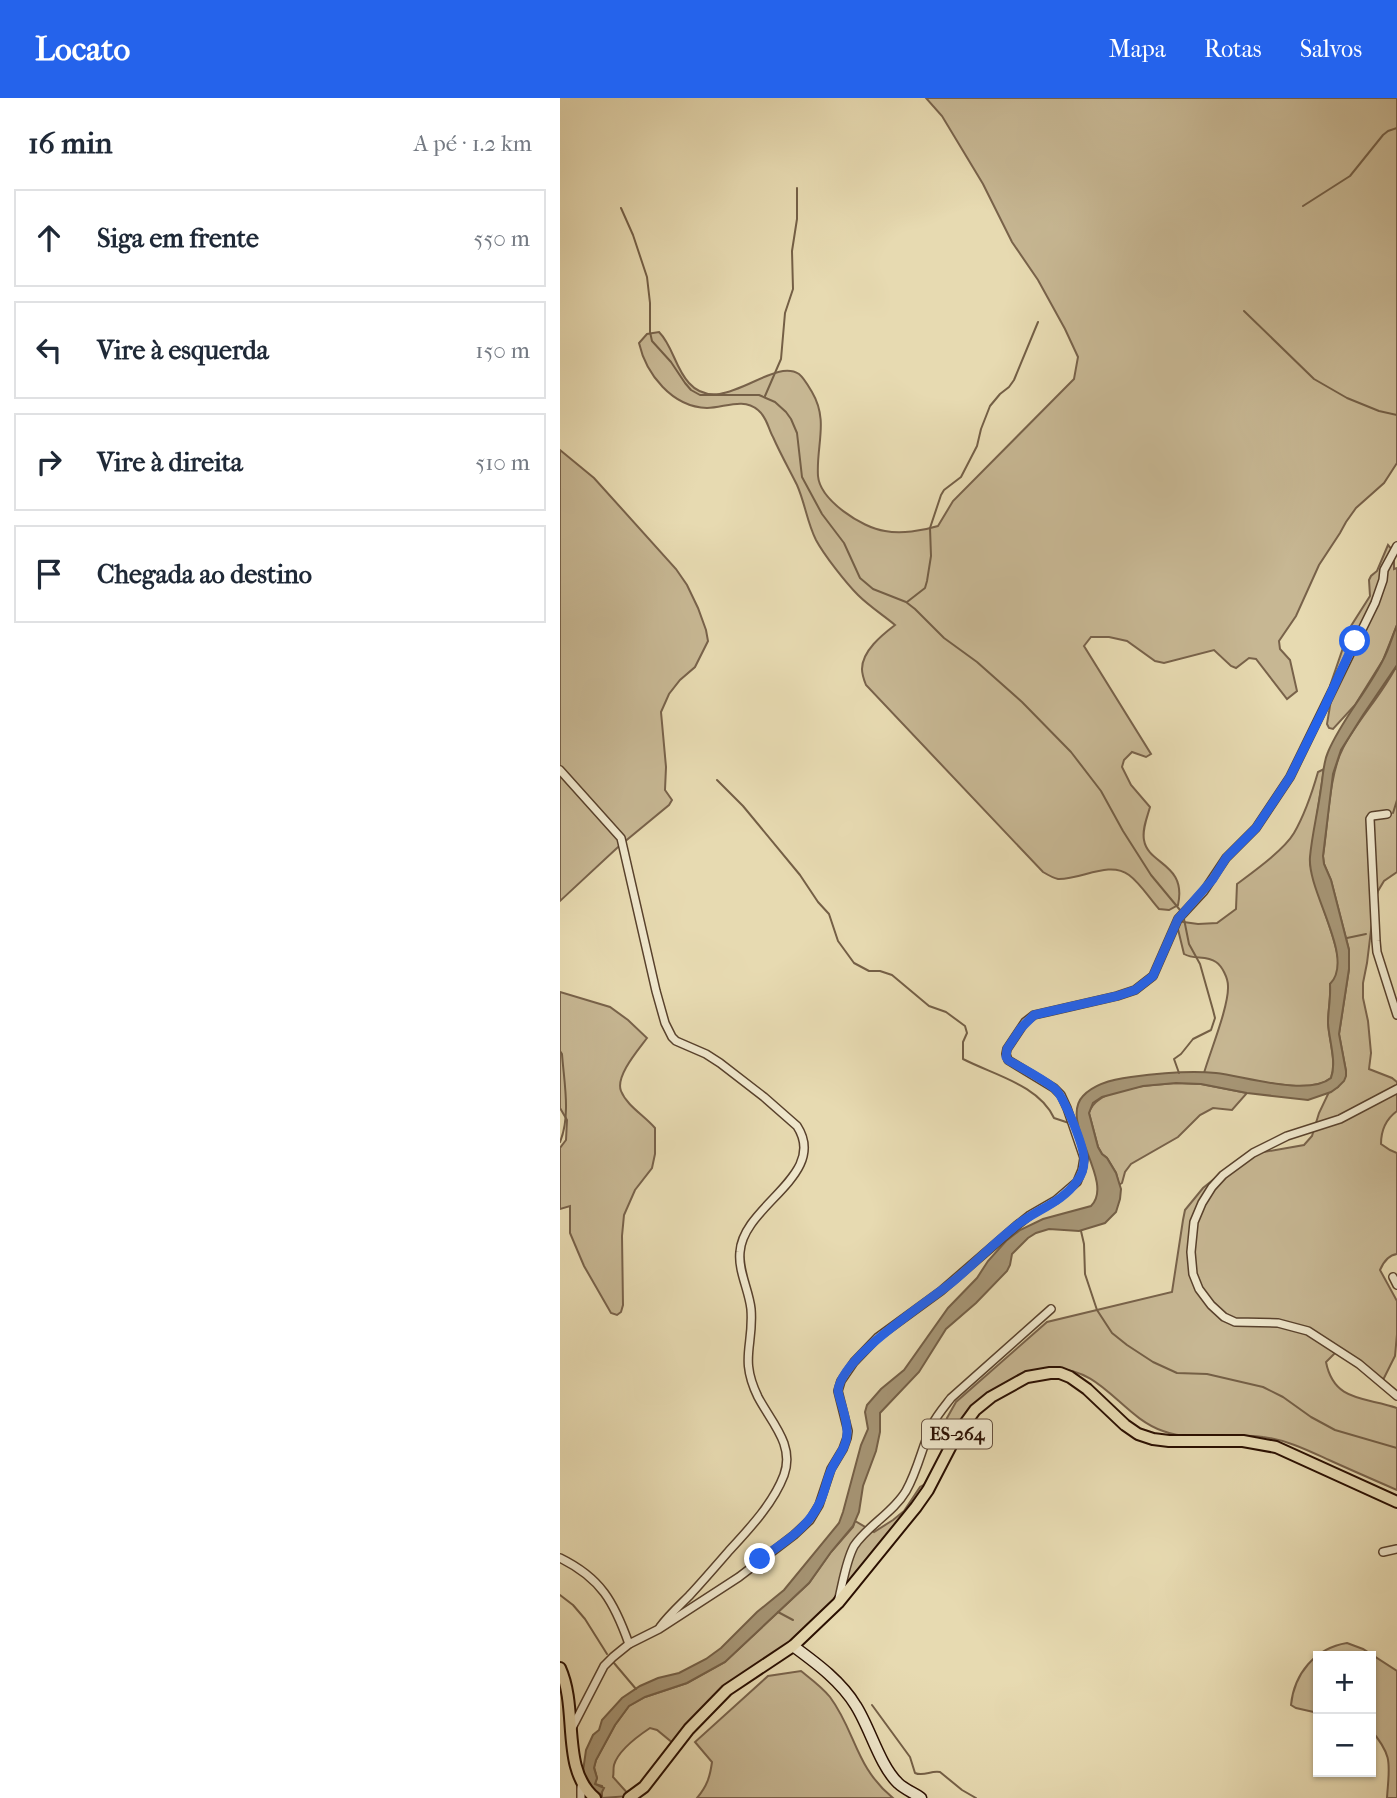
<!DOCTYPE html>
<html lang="pt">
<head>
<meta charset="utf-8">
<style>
  :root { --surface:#fff; --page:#f2f2f3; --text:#1f2937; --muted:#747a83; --line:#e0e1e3; --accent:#2563eb }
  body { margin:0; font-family:"IM FELL French Canon",serif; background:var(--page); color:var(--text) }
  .controls { position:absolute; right:21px; bottom:21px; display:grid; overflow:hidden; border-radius:0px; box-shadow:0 2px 5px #0004 }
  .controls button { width:63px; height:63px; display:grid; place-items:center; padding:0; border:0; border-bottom:2px solid var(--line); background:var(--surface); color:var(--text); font:35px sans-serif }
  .stop { position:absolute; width:21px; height:21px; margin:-16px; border:5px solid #2563eb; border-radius:50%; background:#fff }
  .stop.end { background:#2563eb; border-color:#fff; box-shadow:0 2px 7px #0008 }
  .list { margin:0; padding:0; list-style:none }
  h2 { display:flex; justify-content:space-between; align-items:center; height:91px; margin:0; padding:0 28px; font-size:30px }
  h2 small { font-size:23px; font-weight:400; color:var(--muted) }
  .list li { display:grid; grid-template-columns:46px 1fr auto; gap:21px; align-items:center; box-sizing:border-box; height:98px; margin:0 14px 14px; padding:0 14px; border:2px solid var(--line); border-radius:0px }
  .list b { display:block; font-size:26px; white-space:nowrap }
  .list em { font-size:23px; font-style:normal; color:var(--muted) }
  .icon { flex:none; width:38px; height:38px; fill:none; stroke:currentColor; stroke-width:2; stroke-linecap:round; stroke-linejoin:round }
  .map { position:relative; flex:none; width:837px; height:1700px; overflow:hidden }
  header { display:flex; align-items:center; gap:42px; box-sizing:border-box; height:98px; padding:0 35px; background:var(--accent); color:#fff }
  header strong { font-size:33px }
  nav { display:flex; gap:38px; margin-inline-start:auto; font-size:24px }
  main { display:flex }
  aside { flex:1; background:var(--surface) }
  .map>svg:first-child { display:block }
  .green { fill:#c7b793; stroke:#78624a; stroke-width:2 }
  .water { fill:#a69575; stroke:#745f46; stroke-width:2 }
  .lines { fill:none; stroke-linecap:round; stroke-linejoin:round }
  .stream { stroke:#745f46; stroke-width:2 }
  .street-casing { stroke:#58412c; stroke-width:10 }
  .secondary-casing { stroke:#290e00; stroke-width:13 }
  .primary-casing { stroke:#290e00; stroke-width:14 }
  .street { stroke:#efe7cc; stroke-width:7 }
  .secondary { stroke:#efe7cc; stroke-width:10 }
  .primary { stroke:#e7dab1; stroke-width:10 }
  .route { stroke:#2563eb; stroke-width:9 }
  .labels { text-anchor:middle; stroke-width:5; stroke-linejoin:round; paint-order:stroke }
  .shield { fill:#efe7cc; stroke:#644f3d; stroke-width:2 }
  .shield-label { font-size:18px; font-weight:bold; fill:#290e00 }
</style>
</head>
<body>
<header>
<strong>Locato</strong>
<nav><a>Mapa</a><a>Rotas</a><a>Salvos</a></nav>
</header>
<main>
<aside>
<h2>16 min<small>A pé · 1.2 km</small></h2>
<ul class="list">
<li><svg class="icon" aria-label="ahead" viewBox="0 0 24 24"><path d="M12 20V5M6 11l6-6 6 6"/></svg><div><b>Siga em frente</b></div><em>550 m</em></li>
<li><svg class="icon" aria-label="left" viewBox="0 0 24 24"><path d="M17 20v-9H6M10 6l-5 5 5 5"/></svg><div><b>Vire à esquerda</b></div><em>150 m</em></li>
<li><svg class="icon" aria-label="right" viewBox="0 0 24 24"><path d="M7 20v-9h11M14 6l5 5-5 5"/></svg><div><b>Vire à direita</b></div><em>510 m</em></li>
<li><svg class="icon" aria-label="arrive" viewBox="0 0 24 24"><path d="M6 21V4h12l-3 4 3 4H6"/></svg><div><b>Chegada ao destino</b></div></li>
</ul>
</aside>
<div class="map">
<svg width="837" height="1700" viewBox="0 0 837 1700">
  <rect width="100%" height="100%" fill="#e7dab1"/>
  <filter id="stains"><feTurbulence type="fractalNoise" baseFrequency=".00286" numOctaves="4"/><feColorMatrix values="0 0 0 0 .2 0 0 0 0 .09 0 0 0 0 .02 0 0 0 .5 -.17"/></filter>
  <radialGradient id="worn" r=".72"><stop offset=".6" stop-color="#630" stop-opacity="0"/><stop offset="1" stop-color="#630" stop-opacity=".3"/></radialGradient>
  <!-- green -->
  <g class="green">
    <path d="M366,0H837V365L824,385L796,410L786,424L780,435L759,467L736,518L719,543L720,551L730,562L737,593L727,601L696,561L689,560L676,570L671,568L654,552L604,565L595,563L567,543L549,539H531L524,548L591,656L586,659L572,654L564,662L562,669L571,687L590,709C587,720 582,731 584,742C588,767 627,765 618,807L609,812L599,811C590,801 580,785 569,777C549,762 521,782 498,781C493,780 488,777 483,774L306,587C304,582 302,576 302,571C302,553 322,537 335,527C323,517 309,508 298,497C286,485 264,457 256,442C247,424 245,405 237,387C229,371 220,355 213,339C208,330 207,319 198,312C183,299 164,310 147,310C112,309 86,276 79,245L87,236L99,234C113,248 115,270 129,285C161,321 212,258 239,276C244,280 249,289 252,294C269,323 256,347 258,378C260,402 302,430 325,433C341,436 362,433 378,428L393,403L514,281L518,259L505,231L478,182L452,144L423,86L382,18Z"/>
    <path d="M0,352L34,380L116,471L127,487L138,510L146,532L148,543L135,569L120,582L109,596L101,614L106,669L105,692L112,702L109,707L57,750L0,803Z"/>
    <path d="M828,447L834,454V471L837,470V527L823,562L795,607L773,631L769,630L767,626L771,602L770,588L786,541L791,528L810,498L809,482L811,478L817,473Z"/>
    <path d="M837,567V774L824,783L818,793L814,808L807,865L803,885V900L808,923L811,955L809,971L832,980L837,984V1013C826,1021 821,1033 821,1046L830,1052L837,1055V1156C828,1157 823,1165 820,1172L837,1203V1236L835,1258L822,1284L776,1254L766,1264C774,1305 807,1299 837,1310V1392C814,1382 791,1372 769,1362C747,1352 727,1342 703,1339C671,1334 634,1345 603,1333C562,1319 542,1270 495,1271L420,1306L374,1386L276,1507L166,1597L119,1650L97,1632L90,1630C78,1638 58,1653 54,1667C53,1671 54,1675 53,1679L70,1698L42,1700V1688L35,1686L37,1680L34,1669L36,1662L55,1627L69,1608L85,1599L127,1585L165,1564L249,1485L271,1454L293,1429L295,1423L314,1434L333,1422L344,1413L360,1389L372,1382L383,1353L382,1336L387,1320L396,1304L487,1224L612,1194L623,1122L625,1112L643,1090L674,1065L698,1055L744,1047L752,1038L759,1015L769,994L778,989L786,973L779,936L789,871V852L771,782L764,766L763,758C768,727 769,676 783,650C798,621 822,597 837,567Z"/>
    <path d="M764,671L750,763C752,791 786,856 777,877C776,881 773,884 770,886C771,900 768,912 768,925C769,943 777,964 771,980C746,1000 675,976 644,975C650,954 669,908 668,888C668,880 662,868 656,864C646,857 634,862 624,856L616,823L638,826L657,825L676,811L677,786C693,774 724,752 734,735C745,716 752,695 758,674Z"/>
    <path d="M0,894L50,909L68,922L87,940C79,951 55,978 61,993C67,1008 85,1018 95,1030V1056L92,1070L75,1092L64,1117L62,1138L63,1207L61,1214L57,1217L51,1215L24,1168L10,1135V1108L0,1111V1050L6,1042L7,1022L0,1010Z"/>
    <path d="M616,985L641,986L687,995L672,1012L653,1010L640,1017L618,1039L571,1066L565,1074L562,1085L559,1087L556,1075L547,1060L542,1056L538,1049L529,1015C536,989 593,987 616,985Z"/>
    <path d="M787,1545L803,1551L837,1573V1700H827C829,1667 834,1659 811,1632V1558H758V1615L736,1610L731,1607C734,1576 755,1550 787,1545Z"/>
    <path d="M241,1573C251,1581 262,1589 270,1599C296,1634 295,1669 333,1700H137C147,1688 150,1679 152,1664L135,1644L208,1578Z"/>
  </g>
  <!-- water -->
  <path class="water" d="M837,527V567L803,617L781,652L773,676L763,758L764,766L771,782L789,852V871L779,936L786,973V978L784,983L778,989L771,994L748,1002L687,995L641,986L616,985L583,988L542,999L533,1005L529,1015L538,1049L542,1056L547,1060L556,1075L561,1091L560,1101L556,1114L545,1125L519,1133L489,1131L476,1135L468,1140L452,1156L450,1167L447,1173L416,1205L386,1231L359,1274L320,1315V1334L316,1353L303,1388L299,1414L293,1428L271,1454L249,1485L165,1564L127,1585L85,1599L69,1608L55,1627L36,1662L34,1670L37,1680L35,1686L44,1690L41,1696L42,1700H29L31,1687L23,1673L26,1652L33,1637L39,1632L42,1622L62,1600L80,1588L98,1580L119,1575L146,1561L161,1550L197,1514L224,1492L279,1425L283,1414L301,1347L308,1331L305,1314L307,1307L321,1291L344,1272L388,1210L417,1180L428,1163L446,1143L460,1132L483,1121L531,1108C556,1084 498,1024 523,998C535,985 554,981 571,979C600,975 628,972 656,975C684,978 748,999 771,980C777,964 769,942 768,925C768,912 771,900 770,886C796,860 747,794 750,759C752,736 758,713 761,690C763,679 763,665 768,654C782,621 807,594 823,562C829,551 832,539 837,527Z"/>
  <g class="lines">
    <!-- stream -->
    <g class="stream">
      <path d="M743,108L790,78L823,37L828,33L837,30"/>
      <path d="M61,110L73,137L87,179L90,205V234L92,243L111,264L125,285L131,292L140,297H199L215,304L226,314L231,321L237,335L242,379L262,416L284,445L300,480L313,491L346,504L355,511L384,540L417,564L462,604L511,654L541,693L563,733L591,777L620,812"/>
      <path d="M684,213L754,281L787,300L819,313L837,317"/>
      <path d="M205,298L221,261L225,215L233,191L232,153L237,121V90"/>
      <path d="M347,504L365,490L367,483L371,458L370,430L381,397L384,392L401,379L417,348L421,331L430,308L440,296L449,289L454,282L478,224"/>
      <path d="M157,682L183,708L240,777L258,804L269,816L278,843L294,865L309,873H320L332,877L369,908L386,914L405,928L407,935L403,944V961C434,977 479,987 494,1020L509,1025"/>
      <path d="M833,715L837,702"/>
      <path d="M787,840L806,836"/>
      <path d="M0,953L2,956C4,984 11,1017 0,1044"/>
      <path d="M619,975L614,961L621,956L633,941L651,932L655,920L653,912L640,866L629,846L624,821"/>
      <path d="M521,1133L524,1146L525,1176L537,1212L552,1235L567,1247L593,1264L617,1275L647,1276L703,1289L723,1299L751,1319L775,1332L837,1350"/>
      <path d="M0,1497L13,1507L25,1521L47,1556"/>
      <path d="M218,1514L233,1522"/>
      <path d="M54,1565L76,1591"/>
      <path d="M312,1607L350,1659L355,1675C364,1679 371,1672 380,1674L402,1692L416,1700"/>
    </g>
    <!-- street casing -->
    <g class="street-casing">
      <g id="street">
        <path d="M0,672L61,740L96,893L105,925L112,939L116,943L146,956L160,965L204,999L237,1028C269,1077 183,1107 180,1154C178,1173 189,1192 191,1211C194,1248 179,1260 198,1299C211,1324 235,1347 224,1377C213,1406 189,1431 168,1454C155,1469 142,1484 129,1498C119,1508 109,1517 100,1529"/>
        <path d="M827,716L812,718L810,721L816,843L817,854L837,917"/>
        <path d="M837,991L780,1021L727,1038L693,1055L663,1077L652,1089L642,1105L634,1124L631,1154L633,1176L639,1191L651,1207L664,1219L675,1224L718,1225L748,1233L799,1266L837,1298"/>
        <path d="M833,1179L837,1187"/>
        <path d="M823,1454L837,1451"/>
        <path d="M0,1460C41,1480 54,1504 69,1546"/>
        <path d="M279,1500C283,1484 286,1463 294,1448C308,1427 333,1415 346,1393C358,1372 362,1349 372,1327C377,1317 384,1309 391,1300L491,1211"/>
        <path d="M11,1632L44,1568L53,1559L69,1546L99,1531L179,1479L234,1437L250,1422L259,1407L271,1371L283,1351L287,1340L288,1333L278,1293L281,1283L294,1264L318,1239L381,1193L456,1128L470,1117L496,1102L517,1084L522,1072L524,1060L507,1010L501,997L494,990L448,962L446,956L447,951L465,924L474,917L557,898L575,892L593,878L618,821L644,793L666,760L696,730L730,679L815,505L823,482L824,472L837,448"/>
        <path d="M21,1700V1689"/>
      </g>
    </g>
    <!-- secondary casing -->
    <g class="secondary-casing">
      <path id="secondary" d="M233,1548C256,1565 281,1583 296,1608C310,1630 320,1668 338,1685C344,1691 354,1695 361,1700"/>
    </g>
    <!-- primary casing -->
    <g class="primary-casing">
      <g id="primary">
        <path d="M0,1570C19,1612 0,1671 35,1700"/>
        <path d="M69,1700L84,1689L129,1631L167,1592L233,1548L278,1505L356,1409L368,1392L396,1338L415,1312L431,1299L467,1279L490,1275H500L510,1279L527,1291L565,1327L578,1336L593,1341L609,1343H683L716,1349L837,1404"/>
      </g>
    </g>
    <!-- street -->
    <use href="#street" class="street"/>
    <!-- secondary -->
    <use href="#secondary" class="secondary"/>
    <!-- primary -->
    <use href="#primary" class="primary"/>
  </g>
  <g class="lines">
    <!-- route -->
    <path class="route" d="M200,1461C222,1446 247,1431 259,1406C265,1395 266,1382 272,1370C277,1359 287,1349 287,1336C288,1322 281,1307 278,1293C281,1258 369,1204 396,1181C417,1163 435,1144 457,1127C476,1112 503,1104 517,1083C521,1078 524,1070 524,1063C525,1050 504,998 494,990C480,979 463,971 448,962L446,959L447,951L461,930L474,917L557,898L575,892L593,878L618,821L653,781L666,760L696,730L730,679L765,608L795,543"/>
  </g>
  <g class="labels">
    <!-- shield labels -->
    <rect class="shield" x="362" y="1321.5" width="70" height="29" rx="5"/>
    <g class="shield-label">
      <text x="397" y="1342">ES-264</text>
    </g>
  </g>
  <rect width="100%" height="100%" filter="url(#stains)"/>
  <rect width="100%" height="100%" fill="url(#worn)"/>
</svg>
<div class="controls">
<button>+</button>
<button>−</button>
</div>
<div class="stop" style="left:795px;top:543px"></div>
<div class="stop end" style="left:200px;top:1461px"></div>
</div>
</main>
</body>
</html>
